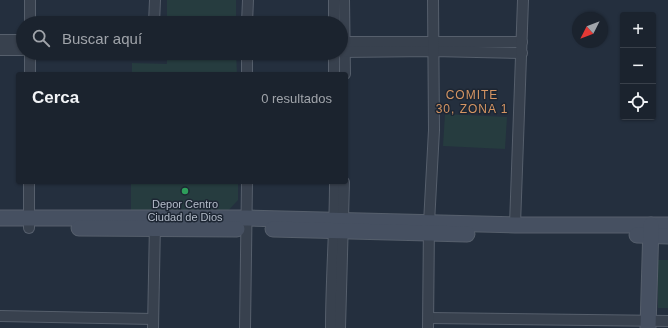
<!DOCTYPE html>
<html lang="es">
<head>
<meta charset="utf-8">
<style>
  :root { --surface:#1b232e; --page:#282f3a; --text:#f1f3f6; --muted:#a0a4aa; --line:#39404a }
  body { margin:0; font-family:Helvetica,sans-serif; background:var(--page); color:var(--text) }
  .controls { position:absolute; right:12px; top:12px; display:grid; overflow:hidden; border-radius:4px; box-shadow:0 1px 3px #0004 }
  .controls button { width:36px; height:36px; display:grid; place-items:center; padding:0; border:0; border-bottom:1px solid var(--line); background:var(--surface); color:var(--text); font:20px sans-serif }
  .compass { position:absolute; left:572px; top:12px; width:36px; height:36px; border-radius:50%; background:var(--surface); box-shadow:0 1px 3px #0004; rotate:228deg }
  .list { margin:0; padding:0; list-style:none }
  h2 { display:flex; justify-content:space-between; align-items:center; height:52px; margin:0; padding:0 16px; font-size:17px }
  h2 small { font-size:13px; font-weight:400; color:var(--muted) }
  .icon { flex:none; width:22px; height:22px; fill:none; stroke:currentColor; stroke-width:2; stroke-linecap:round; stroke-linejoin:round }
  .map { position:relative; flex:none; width:668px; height:328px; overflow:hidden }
  .search { position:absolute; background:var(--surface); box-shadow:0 1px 3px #0004; left:16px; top:16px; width:332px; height:44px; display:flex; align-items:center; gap:10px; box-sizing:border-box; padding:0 14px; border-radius:22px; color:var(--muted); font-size:15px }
  .panel { position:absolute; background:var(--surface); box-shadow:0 1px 3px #0004; left:16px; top:72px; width:332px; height:112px; border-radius:4px }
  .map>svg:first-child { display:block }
  .green { fill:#263c3f }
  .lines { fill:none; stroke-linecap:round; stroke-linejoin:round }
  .street-casing { stroke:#565f6c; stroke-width:12 }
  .secondary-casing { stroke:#565f6c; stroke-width:17 }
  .street { stroke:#38414e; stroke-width:10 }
  .secondary { stroke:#465061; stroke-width:15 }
  .leisure-dot { fill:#2e9e5b; stroke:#1d2633; stroke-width:1.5 }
  .labels { text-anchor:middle; stroke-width:3; stroke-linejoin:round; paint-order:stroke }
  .poi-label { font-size:11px; fill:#b4bcc9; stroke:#1d2633 }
  .neighbourhood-label { font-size:12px; letter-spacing:1px; fill:#d59563; stroke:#1d2633 }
</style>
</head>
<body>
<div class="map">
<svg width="668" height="328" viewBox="0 0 668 328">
  <rect width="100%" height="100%" fill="#242f3e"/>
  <!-- green -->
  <g class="green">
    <rect x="167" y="0" width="69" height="23"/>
    <path d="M167,53H236L237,74H132V63L167,64Z"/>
    <path d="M445,114L507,117L505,149L443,146Z"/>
    <path d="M131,182H238V200L225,214L131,211Z"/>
    <rect x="658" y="260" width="10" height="48"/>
  </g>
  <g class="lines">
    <!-- street casing -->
    <g class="street-casing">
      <g id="street">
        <path d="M30,0V23"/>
        <path d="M344,0L345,74"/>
        <path d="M154,23L155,0"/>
        <path d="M247,23L248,0"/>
        <path d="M334,23V0"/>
        <path d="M0,40H23"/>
        <path d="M341,42H522"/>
        <path d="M0,50H23"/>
        <path d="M341,52L433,51L522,53"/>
        <path d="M247,53V74"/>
        <path d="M334,53V74"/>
        <path d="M30,74V53"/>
        <path d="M515,225L523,0"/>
        <path d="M29,228V182"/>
        <path d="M0,316L153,319"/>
        <path d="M429,318L668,321"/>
        <path d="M153,328L155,223"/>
        <path d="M245,328L247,182"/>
        <path d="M331,328C331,279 335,231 335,182"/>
        <path d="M340,328L344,182"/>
        <path d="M428,328L429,223L434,130L433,0"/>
      </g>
    </g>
    <!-- secondary casing -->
    <g class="secondary-casing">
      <g id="secondary">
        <path d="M0,218H247L515,225H668"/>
        <path d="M79,228L237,229"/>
        <path d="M273,229L467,234"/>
        <path d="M637,235L668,236"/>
        <path d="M648,328L651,225"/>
      </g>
    </g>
    <!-- street -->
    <use href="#street" class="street"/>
    <!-- secondary -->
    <use href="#secondary" class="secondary"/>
  </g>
  <!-- markers -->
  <circle class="leisure-dot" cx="185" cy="191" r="4"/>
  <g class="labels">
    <!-- poi labels -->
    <g class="poi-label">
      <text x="185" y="208">Depor Centro<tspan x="185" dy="13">Ciudad de Dios</tspan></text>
    </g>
    <!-- neighbourhood labels -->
    <g class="neighbourhood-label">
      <text x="472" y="99">COMITE<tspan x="472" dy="14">30, ZONA 1</tspan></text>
    </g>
  </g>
</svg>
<div class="controls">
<button>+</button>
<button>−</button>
<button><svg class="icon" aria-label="locate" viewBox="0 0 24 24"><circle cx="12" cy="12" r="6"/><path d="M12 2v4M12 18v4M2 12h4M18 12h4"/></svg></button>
</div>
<svg class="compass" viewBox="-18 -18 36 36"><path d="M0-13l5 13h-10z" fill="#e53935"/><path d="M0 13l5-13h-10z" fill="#a0a4aa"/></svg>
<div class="search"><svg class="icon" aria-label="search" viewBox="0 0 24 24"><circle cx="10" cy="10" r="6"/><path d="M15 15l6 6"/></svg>Buscar aquí</div>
<section class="panel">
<h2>Cerca<small>0 resultados</small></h2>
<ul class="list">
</ul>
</section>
</div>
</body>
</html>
